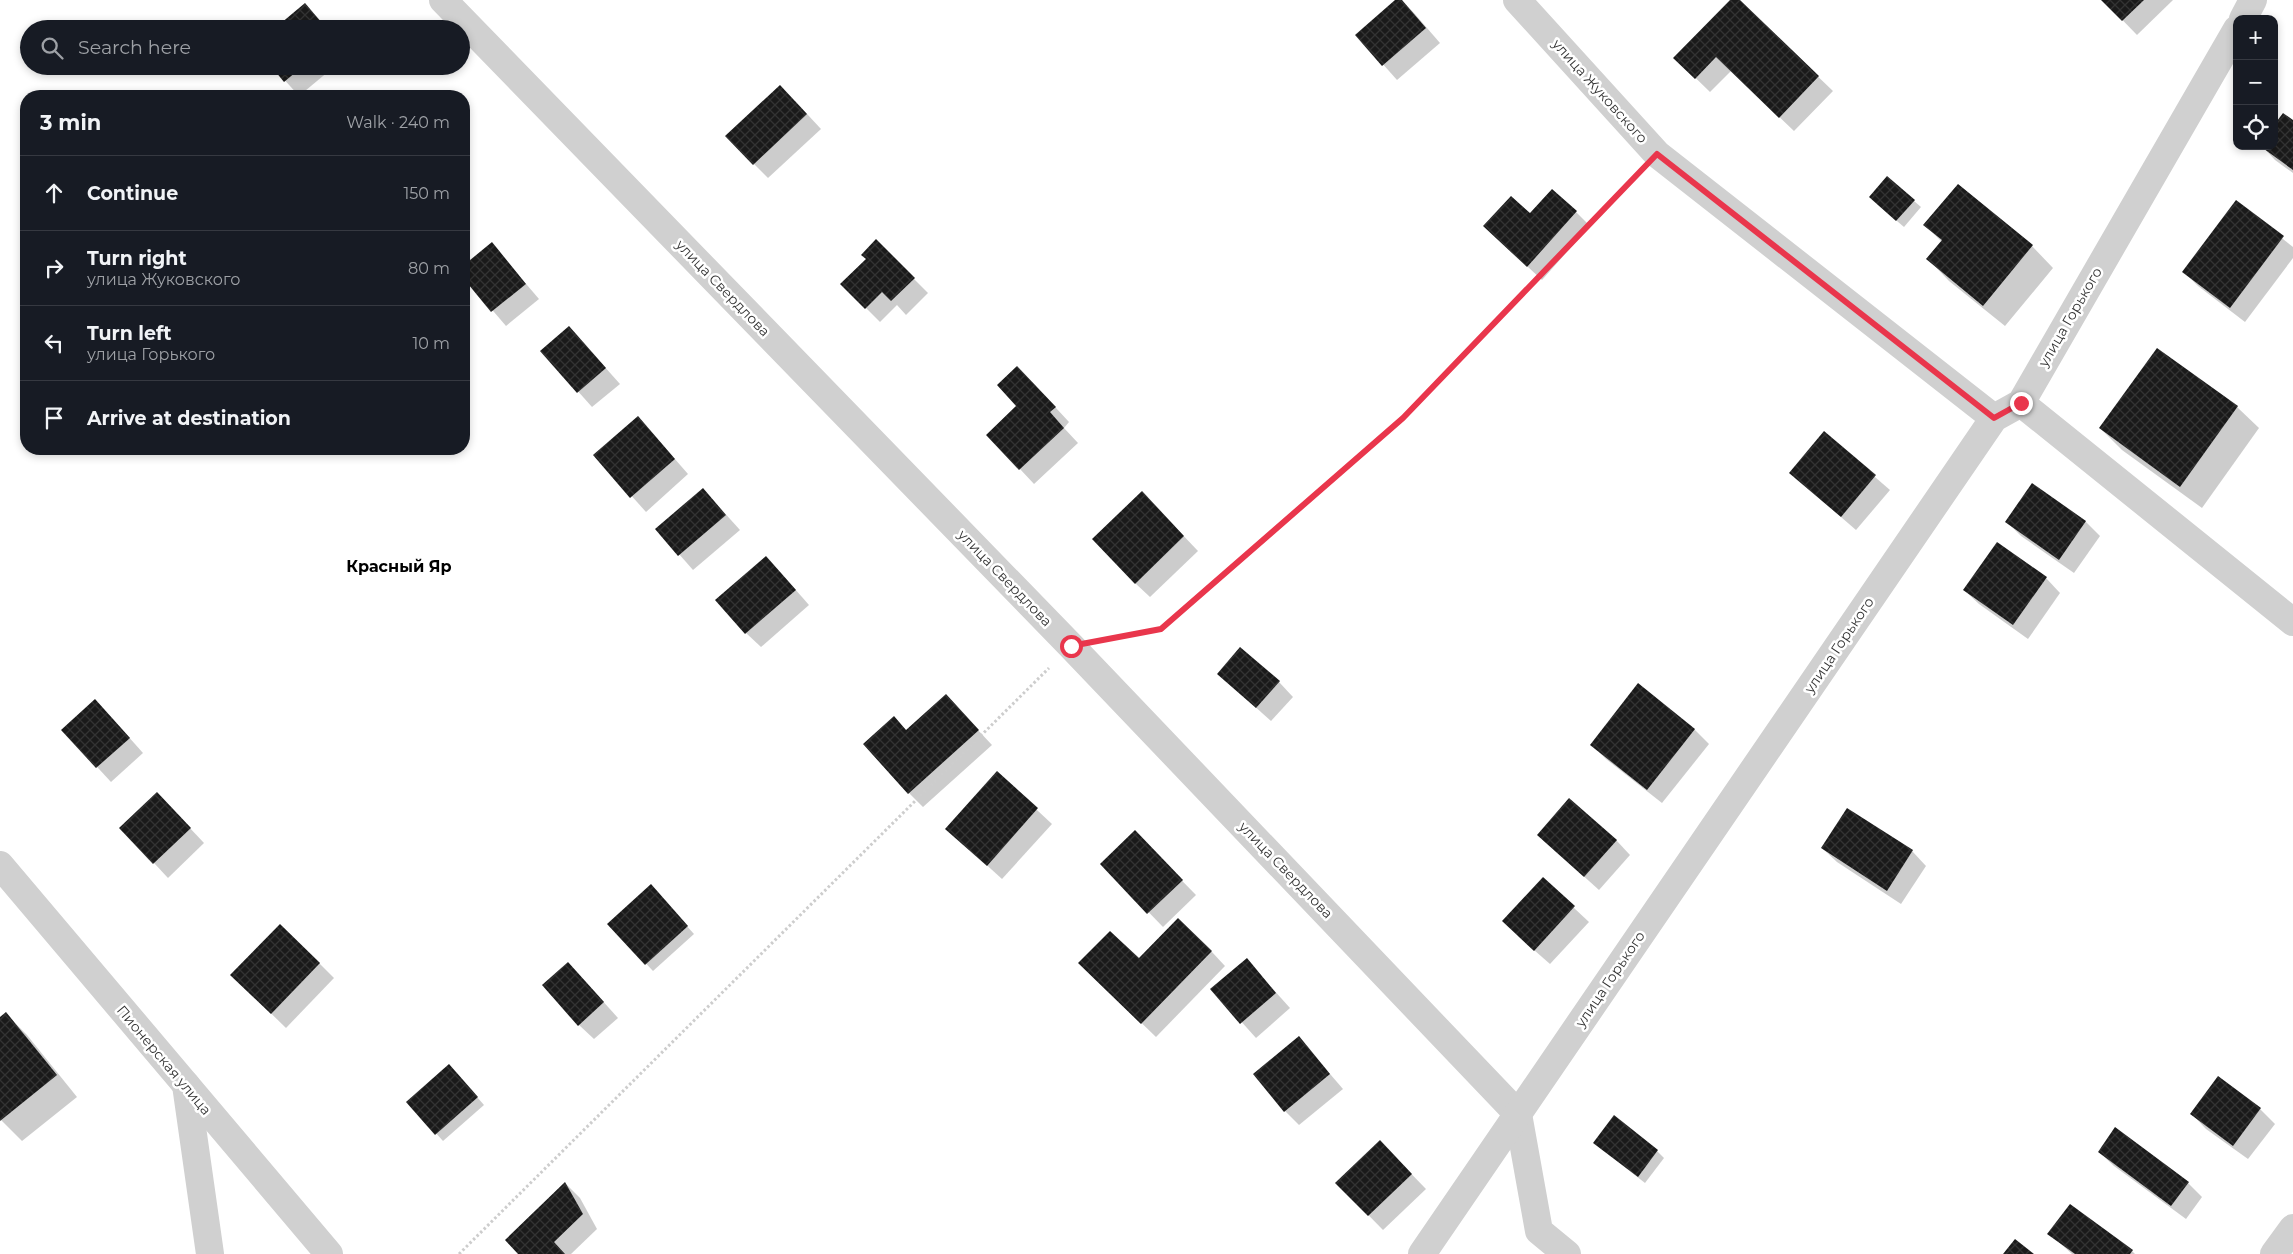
<!DOCTYPE html>
<html lang="en">
<head>
<meta charset="utf-8">
<style>
  :root { --surface:#171b24; --page:#20242c; --text:#f1f3f6; --muted:#9ea1a6; --line:#363941 }
  body { margin:0; font-family:Montserrat,sans-serif; background:var(--page); color:var(--text) }
  .controls { position:absolute; right:15px; top:15px; display:grid; overflow:hidden; border-radius:10px; box-shadow:0 2px 8px #0003 }
  .controls button { width:45px; height:45px; display:grid; place-items:center; padding:0; border:0; border-bottom:1px solid var(--line); background:var(--surface); color:var(--text); font:25px sans-serif }
  .stop { position:absolute; width:15px; height:15px; margin:-11px; border:4px solid #e9364c; border-radius:50%; background:#fff }
  .stop.end { background:#e9364c; border-color:#fff; box-shadow:0 1px 5px #0008 }
  .list { margin:0; padding:0; list-style:none }
  h2 { display:flex; justify-content:space-between; align-items:center; height:65px; margin:0; padding:0 20px; font-size:21px }
  h2 small { font-size:16px; font-weight:400; color:var(--muted) }
  .list li { display:grid; grid-template-columns:32px 1fr auto; gap:15px; align-items:center; box-sizing:border-box; height:75px; padding:0 20px; border-top:1px solid var(--line) }
  .list b { display:block; font-size:19px; white-space:nowrap }
  .list p { margin:0; font-size:16px; white-space:nowrap; color:var(--muted) }
  .list em { font-size:16px; font-style:normal; color:var(--muted) }
  .icon { flex:none; width:28px; height:28px; fill:none; stroke:currentColor; stroke-width:2; stroke-linecap:round; stroke-linejoin:round }
  .map { position:relative; flex:none; width:2293px; height:1254px; overflow:hidden }
  .search { position:absolute; background:var(--surface); box-shadow:0 2px 8px #0003; left:20px; top:20px; width:450px; height:55px; display:flex; align-items:center; gap:12px; box-sizing:border-box; padding:0 18px; border-radius:28px; color:var(--muted); font-size:19px }
  .panel { position:absolute; background:var(--surface); box-shadow:0 2px 8px #0003; left:20px; top:90px; width:450px; height:365px; border-radius:20px }
  .map>svg:first-child { display:block }
  .shadow { fill:#0003 }
  .building { fill:url(#building-cross-hatch) }
  .lines { fill:none; stroke-linecap:round; stroke-linejoin:round }
  .path { stroke:#cdcdcd; stroke-width:3; stroke-dasharray:2.5 2.5; stroke-linecap:butt }
  .minor { stroke:#d0d0d0; stroke-width:28 }
  .route { stroke:#e9364c; stroke-width:6 }
  .labels { text-anchor:middle; stroke-width:5; stroke-linejoin:round; paint-order:stroke }
  .street-label { font-size:14px; fill:#333; stroke:#fff }
  .quarter-label { font-size:16px; font-weight:bold; fill:#000; stroke:#fff }
</style>
</head>
<body>
<div class="map">
<svg width="2293" height="1254" viewBox="0 0 2293 1254">
  <defs>
    <pattern id="building-cross-hatch" width="8" height="8" patternUnits="userSpaceOnUse" patternTransform="scale(1.25)"><rect width="8" height="8" fill="#1a1a1a"/><path d="M0 0l8 8M0 8l8-8" fill="none" stroke="#333"/></pattern>
  </defs>
  <rect width="100%" height="100%" fill="#fff"/>
  <!-- shadow -->
  <g class="shadow">
    <path d="M1397,0H1401L1414,13L1440,43L1397,80L1357,35Z"/>
    <path d="M1732,0H1738L1833,91L1794,131L1731,71L1710,92L1675,58Z"/>
    <path d="M2103,0H2173L2137,35Z"/>
    <path d="M305,4L328,29H276Z"/>
    <path d="M272,66H335L299,96Z"/>
    <path d="M795,101L821,129L768,178L754,164Z"/>
    <path d="M2293,122V173L2275,160L2262,146H2274Z"/>
    <path d="M1959,185L2032,246L2053,268L2005,326L1949,281L1928,259L1942,242L1925,225Z"/>
    <path d="M1914,201L1921,207L1904,227L1877,204Z"/>
    <path d="M2236,202L2293,247V258L2245,322L2198,286L2184,272Z"/>
    <path d="M1576,212L1590,226L1542,280L1499,240Z"/>
    <path d="M876,241L928,293L906,315L897,305L880,322L842,284L867,260Z"/>
    <path d="M492,244L539,299L506,326L464,277V267Z"/>
    <path d="M569,327L620,384L592,407L542,351Z"/>
    <path d="M1032,382L1069,422L1064,428L1078,443L1034,484L988,435L1018,406Z"/>
    <path d="M2237,407L2259,428L2202,508L2122,450L2100,428Z"/>
    <path d="M638,417L688,474L646,512L595,455Z"/>
    <path d="M1824,433L1890,490L1856,530L1790,473Z"/>
    <path d="M2032,485L2086,522L2100,536L2074,573L2021,536L2007,522Z"/>
    <path d="M703,489L740,530L693,570L657,529Z"/>
    <path d="M1157,508L1198,551L1150,597L1135,583Z"/>
    <path d="M780,572L809,605L761,647L746,633Z"/>
    <path d="M2046,578L2060,593L2028,639L1979,604L1964,590Z"/>
    <path d="M1279,682L1293,697L1271,721L1234,688Z"/>
    <path d="M946,696L992,745L923,807L909,793L894,718L907,731Z"/>
    <path d="M110,716L143,753L111,782L63,730Z"/>
    <path d="M1694,729L1709,744L1662,803L1606,759L1592,745Z"/>
    <path d="M997,773L1052,824L1002,879L947,829Z"/>
    <path d="M172,809L204,843L168,878L154,863Z"/>
    <path d="M1538,835L1616,840L1630,855L1599,890Z"/>
    <path d="M1149,847L1196,895L1163,927L1102,864Z"/>
    <path d="M1822,848L1912,851L1926,866L1901,904L1837,862Z"/>
    <path d="M1543,879L1589,922L1550,964L1518,936Z"/>
    <path d="M657,893L694,934L653,971L609,924Z"/>
    <path d="M1211,951L1225,966L1156,1037L1095,978Z"/>
    <path d="M1247,960L1290,1008L1256,1038L1212,989Z"/>
    <path d="M319,963L334,978L286,1028L246,989Z"/>
    <path d="M582,978L618,1018L594,1039L579,1025Z"/>
    <path d="M6,1014L27,1035L77,1097L22,1141L0,1119V1019Z"/>
    <path d="M1299,1038L1343,1089L1299,1125L1285,1111Z"/>
    <path d="M456,1073L484,1105L443,1141L408,1102Z"/>
    <path d="M2219,1078L2260,1109L2275,1124L2248,1159L2206,1129L2192,1114Z"/>
    <path d="M1594,1143L1657,1151L1664,1158L1645,1183Z"/>
    <path d="M2099,1152L2188,1183L2202,1197L2186,1219L2114,1166Z"/>
    <path d="M1394,1156L1426,1189L1383,1230L1337,1183Z"/>
    <path d="M565,1183L580,1198L597,1229L571,1254H519Z"/>
    <path d="M2049,1233L2132,1251L2135,1254H2072Z"/>
  </g>
  <!-- building -->
  <g class="building">
    <path d="M1395,0H1402L1426,28L1382,66L1355,35Z"/>
    <path d="M1730,0H1740L1819,76L1779,118L1716,57L1695,79L1673,58Z"/>
    <path d="M2101,0H2144L2122,21Z"/>
    <path d="M305,3L327,29H274Z"/>
    <path d="M271,66H303L284,82Z"/>
    <path d="M780,85L807,114L753,165L725,136Z"/>
    <path d="M2283,113L2293,120V170L2260,146H2274V125Z"/>
    <path d="M1887,176L1915,200L1896,221L1869,197Z"/>
    <path d="M1958,184L2033,245L1983,306L1926,259L1942,240L1923,225Z"/>
    <path d="M1552,189L1577,211L1527,267L1483,226L1511,196L1530,213Z"/>
    <path d="M2236,200L2284,236L2230,308L2182,272Z"/>
    <path d="M876,239L915,278L891,301L882,292L865,309L840,284L866,259L861,255Z"/>
    <path d="M492,242L526,284L491,312L464,279V265Z"/>
    <path d="M569,326L606,368L577,393L540,351Z"/>
    <path d="M2157,348L2238,406L2180,487L2099,428Z"/>
    <path d="M1017,366L1056,407L1050,412L1064,428L1019,470L986,435L1016,406L997,385Z"/>
    <path d="M638,416L675,459L630,498L593,455Z"/>
    <path d="M1824,431L1876,475L1841,517L1789,473Z"/>
    <path d="M2032,483L2086,521L2059,560L2005,522Z"/>
    <path d="M703,488L726,515L678,556L655,529Z"/>
    <path d="M1142,491L1184,536L1135,584L1092,539Z"/>
    <path d="M1997,542L2047,577L2013,625L1963,590Z"/>
    <path d="M766,556L796,590L745,634L715,600Z"/>
    <path d="M1240,647L1280,681L1256,708L1217,674Z"/>
    <path d="M1638,683L1695,729L1647,790L1590,745Z"/>
    <path d="M946,694L979,730L908,794L863,744L894,716L906,730Z"/>
    <path d="M95,699L130,738L96,768L61,730Z"/>
    <path d="M997,771L1038,808L987,866L945,829Z"/>
    <path d="M157,792L191,828L153,864L119,828Z"/>
    <path d="M1569,798L1617,840L1584,877L1537,835Z"/>
    <path d="M1847,808L1913,850L1887,891L1821,848Z"/>
    <path d="M1135,830L1183,880L1147,914L1100,864Z"/>
    <path d="M1543,877L1575,906L1534,951L1502,921Z"/>
    <path d="M651,884L688,926L645,965L607,924Z"/>
    <path d="M1178,918L1212,951L1141,1024L1078,963L1110,931L1139,958Z"/>
    <path d="M280,924L320,963L271,1014L230,975Z"/>
    <path d="M1247,958L1276,993L1240,1024L1210,989Z"/>
    <path d="M568,962L604,1002L578,1026L542,985Z"/>
    <path d="M6,1012L57,1075L0,1121V1017Z"/>
    <path d="M1299,1036L1330,1074L1284,1112L1253,1074Z"/>
    <path d="M449,1064L478,1097L435,1135L406,1102Z"/>
    <path d="M2218,1076L2261,1108L2233,1146L2190,1114Z"/>
    <path d="M1614,1115L1658,1150L1638,1177L1593,1143Z"/>
    <path d="M2115,1127L2189,1182L2171,1206L2098,1152Z"/>
    <path d="M1380,1140L1412,1174L1368,1216L1335,1183Z"/>
    <path d="M565,1182L583,1214L554,1242L565,1254H518L505,1240Z"/>
    <path d="M2070,1204L2133,1250L2130,1254H2075L2047,1234Z"/>
    <path d="M2015,1239L2034,1254H2003Z"/>
  </g>
  <g class="lines">
    <!-- path -->
    <g class="path">
      <path d="M1110,639L1161,629L1403,418L1636,177"/>
      <path d="M459,1254L1049,668"/>
    </g>
    <!-- minor -->
    <g class="minor">
      <path d="M443,0L1071,646L1518,1114L1539,1231L1567,1254"/>
      <path d="M1517,0L1657,154L1994,418"/>
      <path d="M2243,19L2253,0"/>
      <path d="M2021,403L2293,622"/>
      <path d="M0,865L329,1254"/>
      <path d="M186,1085L210,1254"/>
      <path d="M1422,1254L1994,418L2021,403L2237,29"/>
      <path d="M2274,1254L2293,1228"/>
    </g>
  </g>
  <g class="lines">
    <!-- route -->
    <path class="route" d="M1071,646L1161,629L1403,418L1657,154L1994,418L2021,403"/>
  </g>
  <g class="labels">
    <!-- street labels -->
    <g class="street-label">
      <text transform="translate(1600 91) rotate(48)" y="5">улица Жуковского</text>
      <text transform="translate(723 288) rotate(46)" y="5">улица Свердлова</text>
      <text transform="translate(2070 317) rotate(-60)" y="5">улица Горького</text>
      <text transform="translate(1005 578) rotate(46)" y="5">улица Свердлова</text>
      <text transform="translate(1839 645) rotate(-56)" y="5">улица Горького</text>
      <text transform="translate(1286 870) rotate(46)" y="5">улица Свердлова</text>
      <text transform="translate(1610 979) rotate(-56)" y="5">улица Горького</text>
      <text transform="translate(164 1060) rotate(50)" y="5">Пионерская улица</text>
    </g>
    <!-- quarter labels -->
    <g class="quarter-label">
      <text x="399" y="572">Красный Яр</text>
    </g>
  </g>
</svg>
<div class="controls">
<button>+</button>
<button>−</button>
<button><svg class="icon" aria-label="locate" viewBox="0 0 24 24"><circle cx="12" cy="12" r="6"/><path d="M12 2v4M12 18v4M2 12h4M18 12h4"/></svg></button>
</div>
<div class="stop" style="left:1071px;top:646px"></div>
<div class="stop end" style="left:2021px;top:403px"></div>
<div class="search"><svg class="icon" aria-label="search" viewBox="0 0 24 24"><circle cx="10" cy="10" r="6"/><path d="M15 15l6 6"/></svg>Search here</div>
<section class="panel">
<h2>3 min<small>Walk · 240 m</small></h2>
<ul class="list">
<li><svg class="icon" aria-label="ahead" viewBox="0 0 24 24"><path d="M12 20V5M6 11l6-6 6 6"/></svg><div><b>Continue</b></div><em>150 m</em></li>
<li><svg class="icon" aria-label="right" viewBox="0 0 24 24"><path d="M7 20v-9h11M14 6l5 5-5 5"/></svg><div><b>Turn right</b><p>улица Жуковского</p></div><em>80 m</em></li>
<li><svg class="icon" aria-label="left" viewBox="0 0 24 24"><path d="M17 20v-9H6M10 6l-5 5 5 5"/></svg><div><b>Turn left</b><p>улица Горького</p></div><em>10 m</em></li>
<li><svg class="icon" aria-label="arrive" viewBox="0 0 24 24"><path d="M6 21V4h12l-3 4 3 4H6"/></svg><div><b>Arrive at destination</b></div></li>
</ul>
</section>
</div>
</body>
</html>
